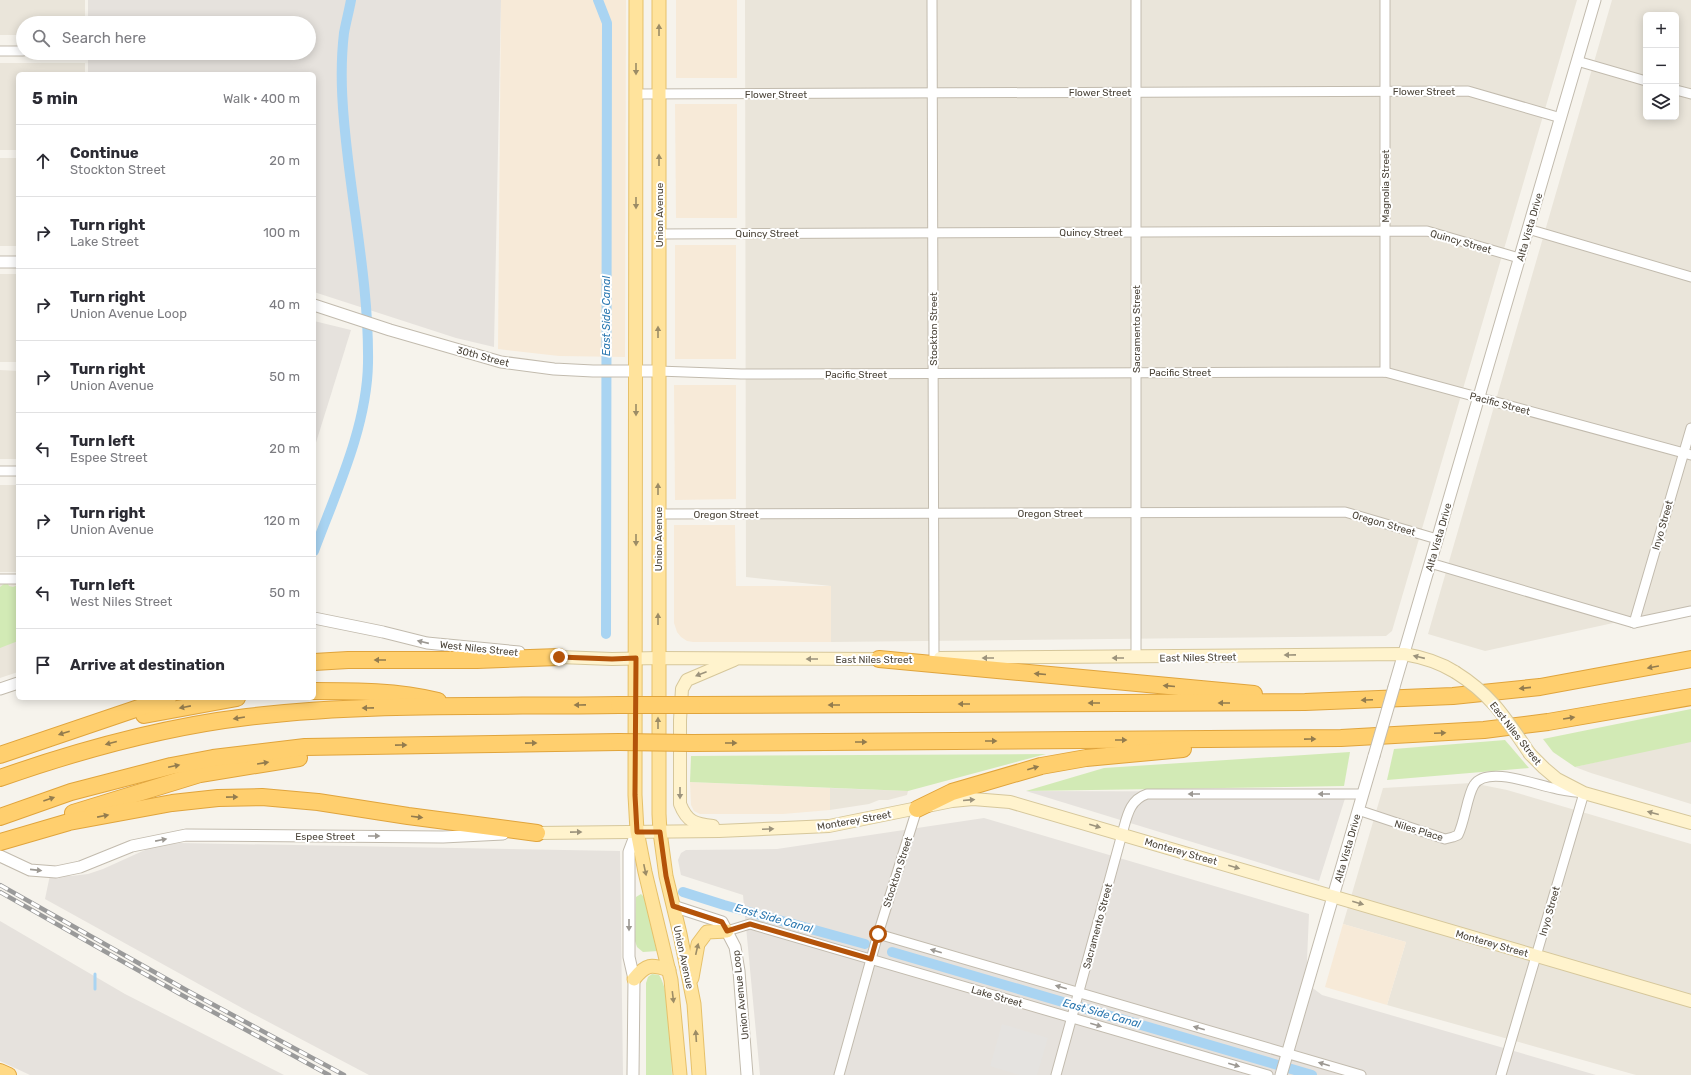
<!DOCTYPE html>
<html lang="en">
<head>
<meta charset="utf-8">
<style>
  :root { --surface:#fff; --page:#f7f7f7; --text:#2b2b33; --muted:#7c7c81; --line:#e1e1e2 }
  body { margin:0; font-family:Rubik,sans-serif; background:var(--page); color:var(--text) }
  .controls { position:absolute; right:12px; top:12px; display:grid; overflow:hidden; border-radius:6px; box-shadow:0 2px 10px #0003 }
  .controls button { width:36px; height:36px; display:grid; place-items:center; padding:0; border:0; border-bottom:1px solid var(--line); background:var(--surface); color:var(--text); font:20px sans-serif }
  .stop { position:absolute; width:12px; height:12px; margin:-9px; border:3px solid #b45309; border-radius:50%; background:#fff }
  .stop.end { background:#b45309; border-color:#fff; box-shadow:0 1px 4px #0008 }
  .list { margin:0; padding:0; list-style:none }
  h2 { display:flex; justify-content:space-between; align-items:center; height:52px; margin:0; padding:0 16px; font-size:17px }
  h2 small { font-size:13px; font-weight:400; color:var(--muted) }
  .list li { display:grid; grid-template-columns:26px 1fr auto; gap:12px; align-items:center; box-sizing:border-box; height:72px; padding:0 16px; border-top:1px solid var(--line) }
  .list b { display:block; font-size:15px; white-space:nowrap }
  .list p { margin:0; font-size:13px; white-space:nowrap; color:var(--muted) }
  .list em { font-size:13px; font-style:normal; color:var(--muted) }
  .icon { flex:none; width:22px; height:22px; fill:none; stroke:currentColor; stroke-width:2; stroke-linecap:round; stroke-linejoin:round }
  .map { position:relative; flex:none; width:1691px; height:1075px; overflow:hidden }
  .search { position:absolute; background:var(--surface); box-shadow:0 2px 10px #0003; left:16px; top:16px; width:300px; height:44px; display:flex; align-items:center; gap:10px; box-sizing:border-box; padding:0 14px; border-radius:22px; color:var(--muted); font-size:15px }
  .panel { position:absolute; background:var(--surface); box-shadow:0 2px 10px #0003; left:16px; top:72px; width:300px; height:628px; border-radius:6px }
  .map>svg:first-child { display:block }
  .residential { fill:#eae5da; fill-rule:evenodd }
  .commercial { fill:#f7ead8 }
  .industrial { fill:#e6e2dd }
  .green { fill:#d2eab5 }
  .parking { fill:#e5e3e0 }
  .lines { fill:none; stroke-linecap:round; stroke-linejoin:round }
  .stream { stroke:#a9d4f2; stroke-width:3 }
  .canal { stroke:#a9d4f2; stroke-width:10 }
  .minor-casing { stroke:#c2bbae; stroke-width:11 }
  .tertiary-casing { stroke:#c2bbae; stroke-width:13 }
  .secondary-casing { stroke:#d6c79b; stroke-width:14 }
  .primary-casing { stroke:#e6c16a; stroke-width:15 }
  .trunk-casing { stroke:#e0a43c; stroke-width:16 }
  .motorway-casing { stroke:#e0a43c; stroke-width:18 }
  .minor { stroke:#fff; stroke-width:9 }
  .tertiary { stroke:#fff; stroke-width:11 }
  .secondary { stroke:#fff3cd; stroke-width:12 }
  .primary { stroke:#ffe39c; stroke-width:13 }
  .trunk { stroke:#ffd985; stroke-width:14 }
  .motorway { stroke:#ffcf6e; stroke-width:16 }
  .rail-casing { stroke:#9a9a9a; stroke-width:4.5 }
  .rail { stroke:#fff; stroke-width:3; stroke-dasharray:9; stroke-linecap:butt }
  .tertiary-bridge-casing { stroke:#c2bbae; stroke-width:13; stroke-linecap:butt }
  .secondary-bridge-casing { stroke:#d6c79b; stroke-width:14; stroke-linecap:butt }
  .motorway-bridge-casing { stroke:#e0a43c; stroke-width:18; stroke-linecap:butt }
  .tertiary-bridge { stroke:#fff; stroke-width:11 }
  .secondary-bridge { stroke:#fff3cd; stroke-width:12 }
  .motorway-bridge { stroke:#ffcf6e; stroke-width:16 }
  .oneway { fill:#9c8c66 }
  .oneway2 { fill:#9c9892 }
  .oneway3 { fill:#9c937c }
  .oneway4 { fill:#937c4e }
  .route { stroke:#b45309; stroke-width:5 }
  .labels { text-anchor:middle; stroke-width:4; stroke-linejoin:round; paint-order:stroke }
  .street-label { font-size:10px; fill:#4b4439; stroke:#fff }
  .water-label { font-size:11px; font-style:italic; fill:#2e7ab2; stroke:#fff }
</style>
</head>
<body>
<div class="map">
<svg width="1691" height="1075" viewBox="0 0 1691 1075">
  <rect width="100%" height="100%" fill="#f6f3ec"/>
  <!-- residential -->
  <g class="residential">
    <path d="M0,0H85V23H23V35H0Z"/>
    <path d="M745,0H1577L1392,631L1386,636L831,642V586L746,577Z"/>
    <path d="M1612,0H1691V606L1485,651L1428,634ZM1646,15H1676V117H1646Z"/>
    <path d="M0,63H85V74H18V150H0Z"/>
    <rect x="0" y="158" width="18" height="88"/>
    <rect x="0" y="274" width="18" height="88"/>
    <path d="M0,370L18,371V459H0Z"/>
    <rect x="0" y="485" width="18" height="87"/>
    <path d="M0,581H18V672L0,678Z"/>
    <path d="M1691,740V804L1591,773L1575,767Z"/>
    <path d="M1472,783L1507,790L1691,844V1075H1636L1387,1005L1406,942L1343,924L1383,788Z"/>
    <path d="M830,788L908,791L907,795L888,800H879L869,804L830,810Z"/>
  </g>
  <!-- commercial -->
  <g class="commercial">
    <path d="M501,0H626L625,357L559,356L498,349Z"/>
    <rect x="676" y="0" width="61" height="78"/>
    <path d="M675,104H737V218H676Z"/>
    <rect x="675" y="245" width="61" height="114"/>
    <path d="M674,385H736V499L675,500Z"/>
    <path d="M674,525H735L736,586H831V642H693L687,641L681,637L677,632L674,623Z"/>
    <path d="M690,782L830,788V810L783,814H700L694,811L691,805Z"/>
    <path d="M1343,924L1406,942L1387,1005L1325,987Z"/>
  </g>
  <!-- industrial -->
  <g class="industrial">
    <path d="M88,0H501L494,347L456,338L314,292V74H88V53H309V23H88Z"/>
    <path d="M314,321L351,330L314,449Z"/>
    <path d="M1026,791L1347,792L1319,881Z"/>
    <path d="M984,818L1309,914L1306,983L1322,995L1596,1075H760L743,895L681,875L678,860L681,853L686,850L777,849Z"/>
    <path d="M158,840L164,845L180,843L620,851L623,1075H369L242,1008L45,899L50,875L71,876L88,874L103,869L145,850Z"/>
    <path d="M0,921L125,994L284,1075H30L0,1061Z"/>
  </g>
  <!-- green -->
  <g class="green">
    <path d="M4,584H8L9,586L13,587L18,585V641L0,648V587Z"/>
    <path d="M1691,709V742L1575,767L1553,752L1543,739Z"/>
    <path d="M1505,740L1529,768L1387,780L1394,749Z"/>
    <path d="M1350,752L1344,786L1026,791L1104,768Z"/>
    <path d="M1046,754L908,791L690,782L691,756Z"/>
    <path d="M641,894L645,898L658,951L643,952L637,947L635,941L636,897Z"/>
    <path d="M652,974L659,975C671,992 671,1052 672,1075H646V983L648,977Z"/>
  </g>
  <!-- parking -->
  <path class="parking" d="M1002,1024L1048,1038L1037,1075H1020L990,1066Z"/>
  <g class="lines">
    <!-- stream -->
    <path class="stream" d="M95,989V974"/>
    <!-- canal -->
    <g class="canal">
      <path d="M598,0L607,23L606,634"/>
      <path d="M314,551C336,492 367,427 368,363C369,295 356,227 348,159C343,117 339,75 344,33C346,22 349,11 351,0"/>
      <path d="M683,892L724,905L865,944"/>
      <path d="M892,952L1312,1075"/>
    </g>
    <!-- minor casing -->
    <g class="minor-casing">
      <g id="minor">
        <path d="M932,0L934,658"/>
        <path d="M1136,0V657"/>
        <path d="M1385,0V372"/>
        <path d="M0,51H23"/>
        <path d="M1577,61L1646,81"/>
        <path d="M1676,90L1691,94"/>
        <path d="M636,94L1468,91L1561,118"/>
        <path d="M1528,229L1691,277"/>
        <path d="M659,234L1427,231L1519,258"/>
        <path d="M658,371L741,374L1385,372L1691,455"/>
        <path d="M0,471H18"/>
        <path d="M658,514L1345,512L1437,539"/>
        <path d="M1430,563L1634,623L1691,611"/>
        <path d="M0,579H18"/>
        <path d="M1634,623L1691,428"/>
        <path d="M1358,810L1445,839L1453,837L1458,835C1465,821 1467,796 1474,785C1487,765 1536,785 1553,788C1563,791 1574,792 1584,793L1501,1075"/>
        <path d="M727,931L750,924L1268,1075"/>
        <path d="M878,934L1361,1075"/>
        <path d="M839,1075L878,934L917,809"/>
        <path d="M1056,1075L1122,834C1127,817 1129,800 1147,794H1363"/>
      </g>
    </g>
    <!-- tertiary casing -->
    <g class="tertiary-casing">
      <g id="tertiary">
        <path d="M0,262H18"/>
        <path d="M314,305L390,330L501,362L554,369L593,371H658"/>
        <path d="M314,618L383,632L427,643L519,652"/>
        <path d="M1394,687L1595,0"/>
        <path d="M0,689L18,683"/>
        <path d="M0,856L30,870L56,872L80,867L132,846L186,835L443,837L503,834"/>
        <path d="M673,906L722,922L735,947L739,971L747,1075"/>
        <path d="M633,1075L634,979L629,957V852L637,831"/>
        <path d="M1281,1075L1374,756"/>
      </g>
    </g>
    <!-- secondary casing -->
    <g class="secondary-casing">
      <g id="secondary">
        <path d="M559,657L612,659L658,658L888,659"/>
        <path d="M940,658L1404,654C1422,657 1439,662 1455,672"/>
        <path d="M1530,754L1544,768L1557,779L1584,793L1691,823"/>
        <path d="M713,826C695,824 687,822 680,804V720L682,689L687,680L734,660"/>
        <path d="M537,833L719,831L829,826L952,801L973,799L1010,802L1691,1001"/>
      </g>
    </g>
    <!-- primary casing -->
    <g class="primary-casing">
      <g id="primary">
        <path d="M636,0L635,795L637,831L645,872L671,980L680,1075"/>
        <path d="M659,0V814L660,832L666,876L680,934L694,1004L699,1075"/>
        <path d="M692,978L698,944L707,932L727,931"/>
        <path d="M634,979C646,964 651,964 669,970"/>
      </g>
    </g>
    <!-- trunk casing -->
    <g class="trunk-casing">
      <path id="trunk" d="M0,1071L9,1075"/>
    </g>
    <!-- motorway casing -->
    <g class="motorway-casing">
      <g id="motorway">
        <path d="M879,659L1254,694"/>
        <path d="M314,662L348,660H477L559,657"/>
        <path d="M314,691C356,691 397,691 438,701"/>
        <path d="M692,705L1305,702L1453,696L1540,687L1691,659"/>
        <path d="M144,715L237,698"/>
        <path d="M692,743L1341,738L1484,730L1548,722L1691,697"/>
        <path d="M0,755L168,698"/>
        <path d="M0,778C80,750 163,727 247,717C370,702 495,707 619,705"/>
        <path d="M917,809L952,792L1041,766L1086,758L1183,749"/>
        <path d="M73,813L200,774L299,758"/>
        <path d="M0,817L71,792L171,766L213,758L305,747L619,742"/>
        <path d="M0,842L69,822L172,803L218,798L262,797L318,802L408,816L537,833"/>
      </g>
    </g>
    <!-- minor -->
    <use href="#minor" class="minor"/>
    <!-- tertiary -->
    <use href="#tertiary" class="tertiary"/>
    <!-- secondary -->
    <use href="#secondary" class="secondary"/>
    <!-- primary -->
    <use href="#primary" class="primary"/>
    <!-- trunk -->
    <use href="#trunk" class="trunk"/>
    <!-- motorway -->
    <use href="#motorway" class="motorway"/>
    <!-- rail casing -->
    <g class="rail-casing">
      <g id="rail">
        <path d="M0,885L188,991L344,1075"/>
        <path d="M0,892L180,994L329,1075"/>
      </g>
    </g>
    <!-- rail -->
    <use href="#rail" class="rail"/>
    <!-- tertiary-bridge casing -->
    <g class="tertiary-bridge-casing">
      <path id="tertiary-bridge" d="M1374,756L1394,687"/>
    </g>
    <!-- secondary-bridge casing -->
    <g class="secondary-bridge-casing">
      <path id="secondary-bridge" d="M1455,672C1492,695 1506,719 1530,754"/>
    </g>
    <!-- motorway-bridge casing -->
    <g class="motorway-bridge-casing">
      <g id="motorway-bridge">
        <path d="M619,705H692"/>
        <path d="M619,742L692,743"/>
      </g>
    </g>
    <!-- tertiary-bridge -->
    <use href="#tertiary-bridge" class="tertiary-bridge"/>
    <!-- secondary-bridge -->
    <use href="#secondary-bridge" class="secondary-bridge"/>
    <!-- motorway-bridge -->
    <use href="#motorway-bridge" class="motorway-bridge"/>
  </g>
  <!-- one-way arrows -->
  <defs><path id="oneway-solid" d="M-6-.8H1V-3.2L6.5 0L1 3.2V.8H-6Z"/></defs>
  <g class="oneway">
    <use href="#oneway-solid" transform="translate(659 30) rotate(-90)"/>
    <use href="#oneway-solid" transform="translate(636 69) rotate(90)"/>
    <use href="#oneway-solid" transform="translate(659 160) rotate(-90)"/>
    <use href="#oneway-solid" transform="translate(636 203) rotate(90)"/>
    <use href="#oneway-solid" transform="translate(658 332) rotate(-90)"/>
    <use href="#oneway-solid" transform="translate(636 410) rotate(90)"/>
    <use href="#oneway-solid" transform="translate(658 489) rotate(-90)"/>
    <use href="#oneway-solid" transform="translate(636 540) rotate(90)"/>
    <use href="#oneway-solid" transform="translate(658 619) rotate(-90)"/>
    <use href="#oneway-solid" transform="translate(658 723) rotate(-90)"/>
    <use href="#oneway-solid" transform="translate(645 870) rotate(78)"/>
    <use href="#oneway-solid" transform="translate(697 949) rotate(-77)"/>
    <use href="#oneway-solid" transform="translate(673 997) rotate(83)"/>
    <use href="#oneway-solid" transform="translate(696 1036) rotate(-94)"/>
  </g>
  <g class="oneway2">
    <use href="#oneway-solid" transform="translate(423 642) rotate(-167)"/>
    <use href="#oneway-solid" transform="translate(1194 794) rotate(180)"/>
    <use href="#oneway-solid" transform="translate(1324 794) rotate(180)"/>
    <use href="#oneway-solid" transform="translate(374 836)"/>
    <use href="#oneway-solid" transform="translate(161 840) rotate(-11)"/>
    <use href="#oneway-solid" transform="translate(36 870) rotate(6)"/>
    <use href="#oneway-solid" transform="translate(629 925) rotate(90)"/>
    <use href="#oneway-solid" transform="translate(936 951) rotate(-164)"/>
    <use href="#oneway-solid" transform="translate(1061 987) rotate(-164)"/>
    <use href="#oneway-solid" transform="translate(1096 1025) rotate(16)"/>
    <use href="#oneway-solid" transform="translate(1199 1028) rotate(-164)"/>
    <use href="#oneway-solid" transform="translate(1324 1064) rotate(-164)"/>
    <use href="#oneway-solid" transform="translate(1234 1065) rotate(16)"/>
  </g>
  <g class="oneway3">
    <use href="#oneway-solid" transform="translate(1290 655) rotate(179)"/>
    <use href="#oneway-solid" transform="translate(1419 657) rotate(-167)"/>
    <use href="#oneway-solid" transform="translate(988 658) rotate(180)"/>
    <use href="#oneway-solid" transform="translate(1118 658) rotate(180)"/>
    <use href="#oneway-solid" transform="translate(812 659) rotate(-180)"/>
    <use href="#oneway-solid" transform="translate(701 674) rotate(159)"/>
    <use href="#oneway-solid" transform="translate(680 793) rotate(90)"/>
    <use href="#oneway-solid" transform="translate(969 800) rotate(-5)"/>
    <use href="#oneway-solid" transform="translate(1653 813) rotate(-165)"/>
    <use href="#oneway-solid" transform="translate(1095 826) rotate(16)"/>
    <use href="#oneway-solid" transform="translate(768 829) rotate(-3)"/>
    <use href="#oneway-solid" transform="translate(576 832) rotate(-1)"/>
    <use href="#oneway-solid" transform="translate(1234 867) rotate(16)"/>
    <use href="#oneway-solid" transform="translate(1358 903) rotate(16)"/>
  </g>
  <g class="oneway4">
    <use href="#oneway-solid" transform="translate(380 660) rotate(180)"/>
    <use href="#oneway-solid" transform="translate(1653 667) rotate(170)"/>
    <use href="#oneway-solid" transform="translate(1040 674) rotate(-175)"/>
    <use href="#oneway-solid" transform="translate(1169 686) rotate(-175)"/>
    <use href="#oneway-solid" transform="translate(1525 688) rotate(174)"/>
    <use href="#oneway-solid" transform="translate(1367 700) rotate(177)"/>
    <use href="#oneway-solid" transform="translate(1094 703) rotate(180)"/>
    <use href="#oneway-solid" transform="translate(1224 703) rotate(180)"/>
    <use href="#oneway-solid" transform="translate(964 704) rotate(180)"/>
    <use href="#oneway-solid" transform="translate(580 705) rotate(179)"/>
    <use href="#oneway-solid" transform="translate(834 705) rotate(180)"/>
    <use href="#oneway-solid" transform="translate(185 707) rotate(169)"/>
    <use href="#oneway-solid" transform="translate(368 708) rotate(179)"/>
    <use href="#oneway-solid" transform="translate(239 718) rotate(171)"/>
    <use href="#oneway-solid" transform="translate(1569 718) rotate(-9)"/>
    <use href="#oneway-solid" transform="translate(64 733) rotate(162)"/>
    <use href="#oneway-solid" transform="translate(1440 733) rotate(-3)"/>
    <use href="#oneway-solid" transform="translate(1310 739) rotate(-1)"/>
    <use href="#oneway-solid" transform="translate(1121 740)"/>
    <use href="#oneway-solid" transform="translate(991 741)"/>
    <use href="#oneway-solid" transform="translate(861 742)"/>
    <use href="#oneway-solid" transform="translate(111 743) rotate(165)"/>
    <use href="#oneway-solid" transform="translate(531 743) rotate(-1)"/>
    <use href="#oneway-solid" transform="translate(731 743)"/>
    <use href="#oneway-solid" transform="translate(401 745) rotate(-1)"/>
    <use href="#oneway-solid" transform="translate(263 763) rotate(-9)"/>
    <use href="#oneway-solid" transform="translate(174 766) rotate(-12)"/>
    <use href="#oneway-solid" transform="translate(1033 768) rotate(-16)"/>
    <use href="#oneway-solid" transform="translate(232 797) rotate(-1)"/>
    <use href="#oneway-solid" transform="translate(49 799) rotate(-19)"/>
    <use href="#oneway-solid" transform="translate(103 816) rotate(-11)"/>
    <use href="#oneway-solid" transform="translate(417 817) rotate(7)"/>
  </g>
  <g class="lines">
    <!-- route -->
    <path class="route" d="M559,657L612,659L636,658L635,795L637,832H660L666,876L673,906L722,922L727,931L750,924L871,959L878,934"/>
  </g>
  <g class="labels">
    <!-- street labels -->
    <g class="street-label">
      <text x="1424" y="95">Flower Street</text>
      <text x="1100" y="96">Flower Street</text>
      <text x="776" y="98">Flower Street</text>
      <text transform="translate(1385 186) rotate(-90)" y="4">Magnolia Street</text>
      <text transform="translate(659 215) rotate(-90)" y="4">Union Avenue</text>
      <text transform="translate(1529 227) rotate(-74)" y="4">Alta Vista Drive</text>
      <text x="1091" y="236">Quincy Street</text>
      <text x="767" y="237">Quincy Street</text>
      <text transform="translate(1461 241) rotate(16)" y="4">Quincy Street</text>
      <text transform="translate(933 329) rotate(-90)" y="4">Stockton Street</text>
      <text transform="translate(1136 329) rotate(-90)" y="4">Sacramento Street</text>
      <text transform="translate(483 356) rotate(15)" y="4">30th Street</text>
      <text x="1180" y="376">Pacific Street</text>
      <text x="856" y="378">Pacific Street</text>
      <text transform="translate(1500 403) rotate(15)" y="4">Pacific Street</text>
      <text x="1050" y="517">Oregon Street</text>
      <text x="726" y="518">Oregon Street</text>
      <text transform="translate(1384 523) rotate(16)" y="4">Oregon Street</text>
      <text transform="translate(1662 525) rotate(-74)" y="4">Inyo Street</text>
      <text transform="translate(1438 537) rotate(-74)" y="4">Alta Vista Drive</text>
      <text transform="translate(658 539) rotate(-90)" y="4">Union Avenue</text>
      <text transform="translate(479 648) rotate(6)" y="4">West Niles Street</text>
      <text transform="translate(1198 657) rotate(-1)" y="4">East Niles Street</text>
      <text x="874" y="663">East Niles Street</text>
      <text transform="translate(1516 733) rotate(52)" y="4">East Niles Street</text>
      <text transform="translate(854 820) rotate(-10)" y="4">Monterey Street</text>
      <text transform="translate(1419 830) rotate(17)" y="4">Niles Place</text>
      <text x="325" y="840">Espee Street</text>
      <text transform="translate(1347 848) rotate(-74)" y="4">Alta Vista Drive</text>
      <text transform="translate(1181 851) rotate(16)" y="4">Monterey Street</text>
      <text transform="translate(897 872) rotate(-72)" y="4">Stockton Street</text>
      <text transform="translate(1549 911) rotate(-74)" y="4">Inyo Street</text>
      <text transform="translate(1097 926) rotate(-75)" y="4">Sacramento Street</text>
      <text transform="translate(1492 943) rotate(16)" y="4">Monterey Street</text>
      <text transform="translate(684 957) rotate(78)" y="4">Union Avenue</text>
      <text transform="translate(740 995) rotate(-96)" y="4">Union Avenue Loop</text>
      <text transform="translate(997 996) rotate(16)" y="4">Lake Street</text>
    </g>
    <!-- water labels -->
    <g class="water-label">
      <text transform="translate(606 316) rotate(-90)" y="4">East Side Canal</text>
      <text transform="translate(774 918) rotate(16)" y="4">East Side Canal</text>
      <text transform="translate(1102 1013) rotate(16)" y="4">East Side Canal</text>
    </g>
  </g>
</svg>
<div class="controls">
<button>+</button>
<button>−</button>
<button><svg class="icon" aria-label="layers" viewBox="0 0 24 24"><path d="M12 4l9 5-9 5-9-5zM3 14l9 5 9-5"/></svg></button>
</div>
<div class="stop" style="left:878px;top:934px"></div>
<div class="stop end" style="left:559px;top:657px"></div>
<div class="search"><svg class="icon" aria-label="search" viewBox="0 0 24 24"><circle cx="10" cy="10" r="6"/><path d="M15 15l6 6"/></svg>Search here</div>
<section class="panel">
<h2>5 min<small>Walk · 400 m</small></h2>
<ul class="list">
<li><svg class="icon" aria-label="ahead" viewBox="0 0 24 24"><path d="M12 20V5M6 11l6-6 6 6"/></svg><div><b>Continue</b><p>Stockton Street</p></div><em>20 m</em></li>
<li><svg class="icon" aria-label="right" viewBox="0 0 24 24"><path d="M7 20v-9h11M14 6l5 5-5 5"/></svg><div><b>Turn right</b><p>Lake Street</p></div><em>100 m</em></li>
<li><svg class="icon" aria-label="right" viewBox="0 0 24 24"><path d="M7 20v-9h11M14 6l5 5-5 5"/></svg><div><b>Turn right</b><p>Union Avenue Loop</p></div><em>40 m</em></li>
<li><svg class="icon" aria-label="right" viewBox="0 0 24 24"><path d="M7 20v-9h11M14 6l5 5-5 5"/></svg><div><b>Turn right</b><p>Union Avenue</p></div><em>50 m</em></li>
<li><svg class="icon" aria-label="left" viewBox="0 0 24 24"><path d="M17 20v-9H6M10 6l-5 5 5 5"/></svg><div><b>Turn left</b><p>Espee Street</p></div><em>20 m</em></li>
<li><svg class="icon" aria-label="right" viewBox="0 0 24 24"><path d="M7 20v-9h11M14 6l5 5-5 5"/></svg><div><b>Turn right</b><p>Union Avenue</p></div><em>120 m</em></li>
<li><svg class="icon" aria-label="left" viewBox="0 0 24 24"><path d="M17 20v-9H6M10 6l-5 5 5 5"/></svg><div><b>Turn left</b><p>West Niles Street</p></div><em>50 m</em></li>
<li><svg class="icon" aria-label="arrive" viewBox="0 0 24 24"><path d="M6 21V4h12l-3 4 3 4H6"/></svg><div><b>Arrive at destination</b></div></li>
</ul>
</section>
</div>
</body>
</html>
